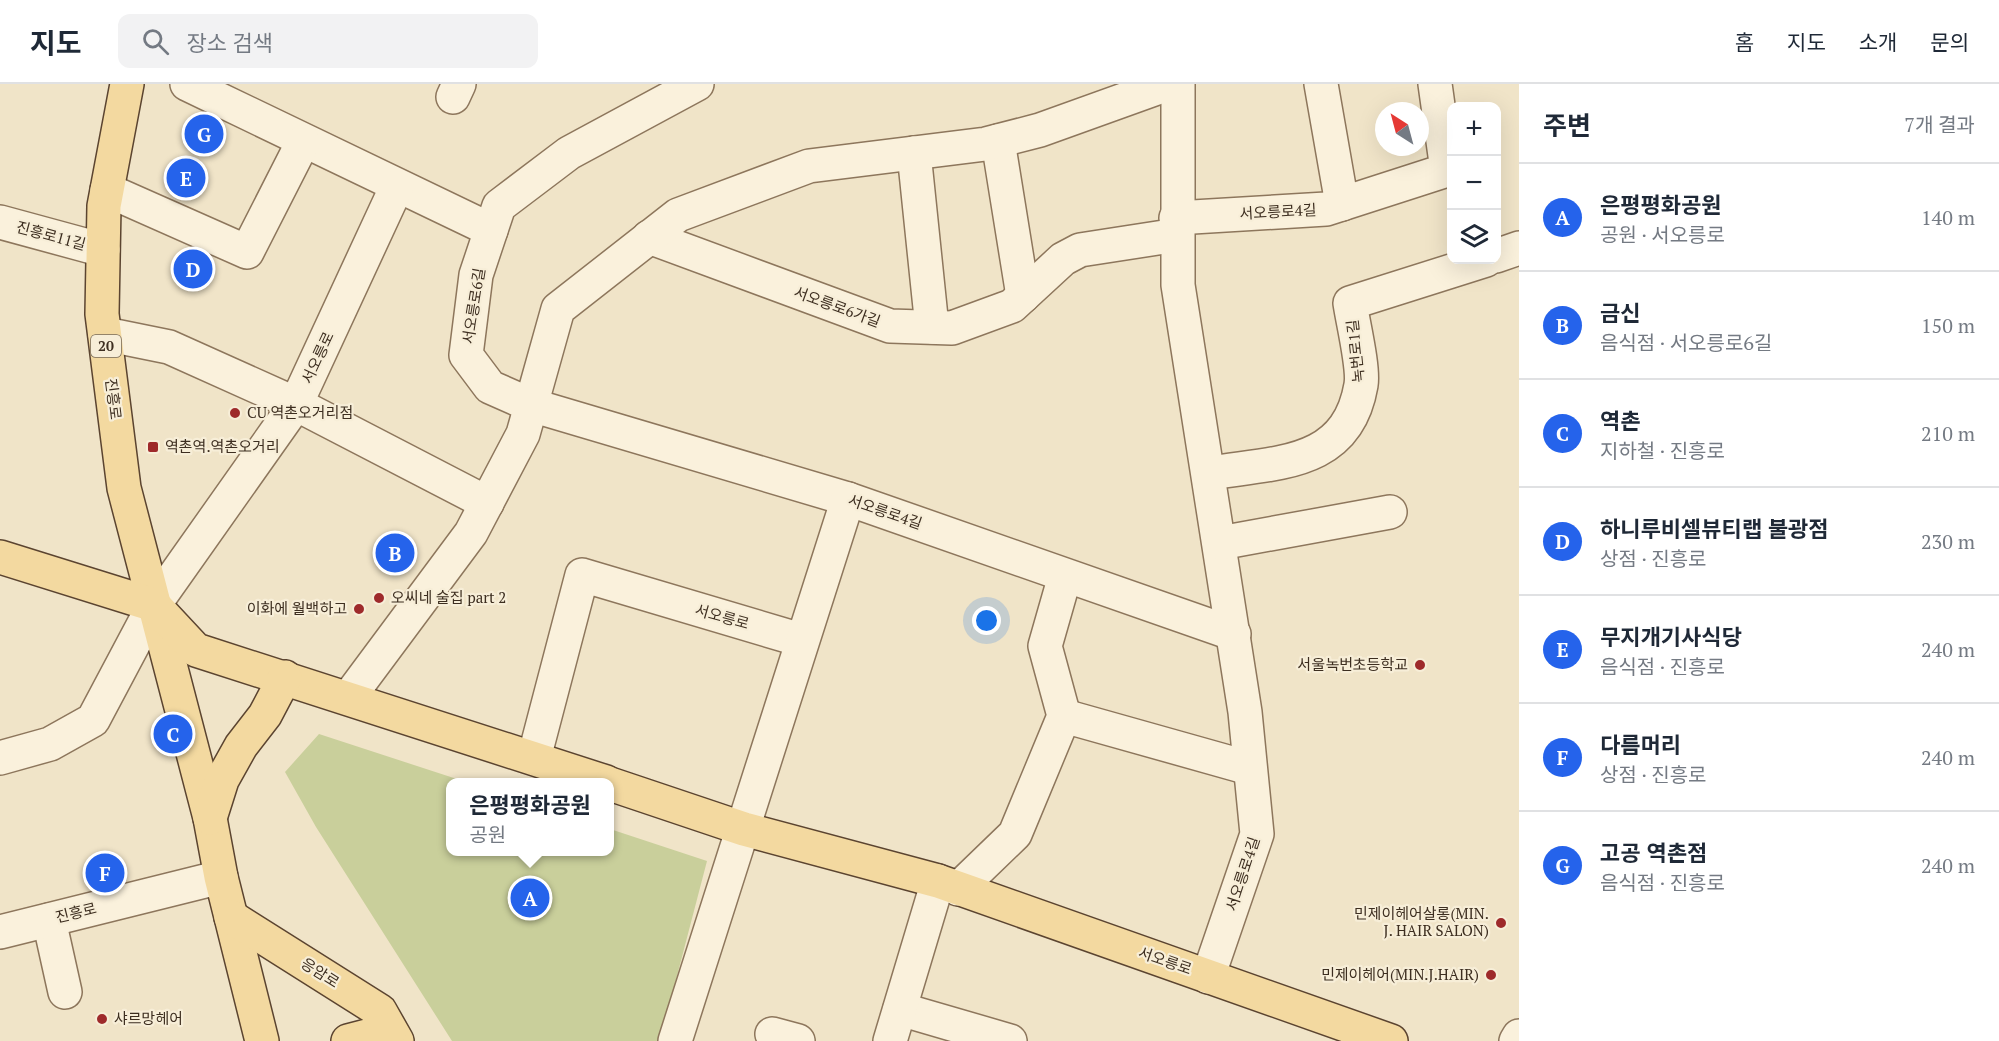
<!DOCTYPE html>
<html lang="ko">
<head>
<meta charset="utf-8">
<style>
  :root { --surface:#fff; --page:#f2f2f3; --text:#1f2937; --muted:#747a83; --line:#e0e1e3; --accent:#2563eb }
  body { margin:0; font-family:"PT Serif","Noto Sans KR",serif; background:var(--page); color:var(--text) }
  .controls { position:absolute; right:18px; top:18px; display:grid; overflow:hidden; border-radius:12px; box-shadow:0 6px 24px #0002 }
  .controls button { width:54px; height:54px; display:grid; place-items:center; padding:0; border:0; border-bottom:2px solid var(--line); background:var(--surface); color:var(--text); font:30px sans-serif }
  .compass { position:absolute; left:1375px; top:18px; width:54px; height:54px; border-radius:50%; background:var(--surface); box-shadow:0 6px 24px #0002; rotate:324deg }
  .you { position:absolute; left:987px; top:537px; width:21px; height:21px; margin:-15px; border:4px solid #fff; border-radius:50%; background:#1a73e8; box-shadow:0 0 0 9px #1a73e833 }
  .badge { display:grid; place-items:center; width:39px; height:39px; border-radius:50%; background:var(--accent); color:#fff; font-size:20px; font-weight:700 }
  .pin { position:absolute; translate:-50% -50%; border:3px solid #fff; box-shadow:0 2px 6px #0006 }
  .popup { position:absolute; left:446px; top:694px; width:168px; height:78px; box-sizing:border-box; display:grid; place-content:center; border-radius:12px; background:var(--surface); filter:drop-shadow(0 2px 4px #0005); font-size:20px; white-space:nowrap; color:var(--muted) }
  .popup b { font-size:22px; color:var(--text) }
  .popup::after { content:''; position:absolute; left:50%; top:100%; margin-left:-12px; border:12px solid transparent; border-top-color:var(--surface) }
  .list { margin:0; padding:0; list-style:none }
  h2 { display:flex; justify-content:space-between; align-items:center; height:78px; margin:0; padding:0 24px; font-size:26px }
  h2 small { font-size:20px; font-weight:400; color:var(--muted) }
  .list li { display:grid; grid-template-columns:39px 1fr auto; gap:18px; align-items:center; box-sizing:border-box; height:108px; padding:0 24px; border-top:2px solid var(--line) }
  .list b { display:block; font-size:22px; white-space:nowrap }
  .list p { margin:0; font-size:20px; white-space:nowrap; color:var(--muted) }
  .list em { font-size:20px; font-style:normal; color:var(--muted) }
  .icon { flex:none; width:33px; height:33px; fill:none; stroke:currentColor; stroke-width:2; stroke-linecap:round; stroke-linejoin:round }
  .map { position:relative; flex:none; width:1519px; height:957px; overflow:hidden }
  header { display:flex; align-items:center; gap:36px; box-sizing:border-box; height:84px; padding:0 30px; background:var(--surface); border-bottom:2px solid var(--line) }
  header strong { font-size:28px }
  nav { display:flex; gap:33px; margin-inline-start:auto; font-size:21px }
  .search { width:420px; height:54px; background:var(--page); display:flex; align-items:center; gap:15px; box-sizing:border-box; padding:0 21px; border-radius:12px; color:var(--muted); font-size:22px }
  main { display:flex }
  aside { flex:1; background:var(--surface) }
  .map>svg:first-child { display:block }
  .green { fill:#c9cf9b }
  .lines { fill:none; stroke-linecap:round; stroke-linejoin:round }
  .minor-casing { stroke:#8d765c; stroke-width:36 }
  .major-casing { stroke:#5b4430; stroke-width:36 }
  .minor { stroke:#faf1dc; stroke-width:33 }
  .major { stroke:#f3d9a0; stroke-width:33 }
  .poi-dot { fill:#9e2a2b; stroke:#f7eed8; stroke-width:2 }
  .labels { text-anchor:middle; stroke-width:4.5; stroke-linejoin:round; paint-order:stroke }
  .shield { fill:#f7eed8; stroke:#756857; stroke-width:1.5 }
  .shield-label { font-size:14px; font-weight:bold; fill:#3d2e20 }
  .street-label { font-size:15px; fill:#3d2e20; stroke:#f7eed8 }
  .poi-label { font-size:15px; fill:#3d2e20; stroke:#f7eed8; text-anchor:start }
</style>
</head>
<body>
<header>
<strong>지도</strong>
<div class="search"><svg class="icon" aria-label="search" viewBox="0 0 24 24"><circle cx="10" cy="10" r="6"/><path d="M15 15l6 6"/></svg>장소 검색</div>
<nav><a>홈</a><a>지도</a><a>소개</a><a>문의</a></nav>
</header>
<main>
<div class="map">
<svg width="1519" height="957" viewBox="0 0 1519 957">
  <rect width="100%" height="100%" fill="#f0e4c8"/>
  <!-- green -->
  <path class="green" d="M319,650L466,698H450V768H610V745L707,777L660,957H452L316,743L285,688Z"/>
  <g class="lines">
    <!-- minor casing -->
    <g class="minor-casing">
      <g id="minor">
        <path d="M187,0L491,146"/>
        <path d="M697,0L569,69L499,122L476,191L466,271L490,303L531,321L848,415L1234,550"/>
        <path d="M1178,0V201L1245,628L1257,750L1208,893"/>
        <path d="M1321,0L1342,120"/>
        <path d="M453,13L459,0"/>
        <path d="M998,57L1023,212"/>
        <path d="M914,69L932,243"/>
        <path d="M107,106L247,168L303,58"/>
        <path d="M1176,134L1326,125L1447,86L1435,0"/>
        <path d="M0,138L103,166"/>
        <path d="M649,153L890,242L952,244L1012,222L1063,175L1080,166L1177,151"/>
        <path d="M1496,172L1519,164"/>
        <path d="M105,250L169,263L296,320L487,419"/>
        <path d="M1210,389C1276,378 1347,383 1361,301C1364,284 1353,239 1350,219L1486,176"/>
        <path d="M1220,459L1390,428"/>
        <path d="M349,613L471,449L523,350L558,225L678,131L809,82L986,60L1040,46L1168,0"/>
        <path d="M1064,632L1249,684"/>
        <path d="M0,674L50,660L93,636L154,521L296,320L397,102"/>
        <path d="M534,674L582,491L801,556"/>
        <path d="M958,805L1015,750L1064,632L1045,562L1065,492"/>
        <path d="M49,836L65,908"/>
        <path d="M0,848L221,793"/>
        <path d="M900,925L1010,957"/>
        <path d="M772,950L798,957"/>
        <path d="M675,957L848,415"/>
        <path d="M890,957L938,797"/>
        <path d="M1516,957L1519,952"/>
      </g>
    </g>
    <!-- major casing -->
    <g class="major-casing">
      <g id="major">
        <path d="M127,0L104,122L102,230L124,404L210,734L221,793L262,957"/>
        <path d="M0,473L154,521L196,566L606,698"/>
        <path d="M610,700L744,745L938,797L1391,957"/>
        <path d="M210,734L222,696L241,662L265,631L285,593"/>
        <path d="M231,833L380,927L397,957"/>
        <path d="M348,957L390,946"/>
      </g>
    </g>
    <!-- minor -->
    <use href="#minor" class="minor"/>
    <!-- major -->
    <use href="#major" class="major"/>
  </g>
  <!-- markers -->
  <g class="poi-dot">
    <circle cx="235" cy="329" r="6"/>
    <rect x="147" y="357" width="12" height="12" rx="3"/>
    <circle cx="379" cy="514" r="6"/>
    <circle cx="359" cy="525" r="6"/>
    <circle cx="1420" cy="581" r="6"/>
    <circle cx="1501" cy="839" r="6"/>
    <circle cx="1491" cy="891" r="6"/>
    <circle cx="102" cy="935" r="6"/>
  </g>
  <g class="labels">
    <!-- shield labels -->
    <rect class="shield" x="91" y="251" width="30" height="22" rx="4.5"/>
    <g class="shield-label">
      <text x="106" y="267">20</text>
    </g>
    <!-- street labels -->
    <g class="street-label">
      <text transform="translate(1278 128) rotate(-3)" y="5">서오릉로4길</text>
      <text transform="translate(51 152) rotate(15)" y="5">진흥로11길</text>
      <text transform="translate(474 222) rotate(-81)" y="5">서오릉로6길</text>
      <text transform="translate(837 223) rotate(20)" y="5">서오릉로6가길</text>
      <text transform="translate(1356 267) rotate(-96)" y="5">녹번로1길</text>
      <text transform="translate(318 274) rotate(-65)" y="5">서오릉로</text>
      <text transform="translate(113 315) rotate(83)" y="5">진흥로</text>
      <text transform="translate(885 428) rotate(19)" y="5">서오릉로4길</text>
      <text transform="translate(722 533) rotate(16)" y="5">서오릉로</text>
      <text transform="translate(1243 790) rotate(-72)" y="5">서오릉로4길</text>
      <text transform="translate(76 829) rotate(-14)" y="5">진흥로</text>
      <text transform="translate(1165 877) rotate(19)" y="5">서오릉로</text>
      <text transform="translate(320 889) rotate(32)" y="5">응암로</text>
    </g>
    <!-- poi labels -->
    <g class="poi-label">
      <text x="247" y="334">CU 역촌오거리점</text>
      <text x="165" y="368">역촌역.역촌오거리</text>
      <text x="391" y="519">오씨네 술집 part 2</text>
      <text x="347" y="530" text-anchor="end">이화에 월백하고</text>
      <text x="1408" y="586" text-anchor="end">서울녹번초등학교</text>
      <text x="1489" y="835" text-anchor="end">민제이헤어살롱(MIN.<tspan x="1489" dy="17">J. HAIR SALON)</tspan></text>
      <text x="1479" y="896" text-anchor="end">민제이헤어(MIN.J.HAIR)</text>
      <text x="114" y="940">샤르망헤어</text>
    </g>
  </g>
</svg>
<div class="controls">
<button>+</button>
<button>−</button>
<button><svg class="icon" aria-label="layers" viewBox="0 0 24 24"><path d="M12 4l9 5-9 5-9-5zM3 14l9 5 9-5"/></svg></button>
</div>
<svg class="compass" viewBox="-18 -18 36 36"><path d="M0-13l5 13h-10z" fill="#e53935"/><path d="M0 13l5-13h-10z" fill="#747a83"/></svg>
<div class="you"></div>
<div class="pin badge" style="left:530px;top:814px">A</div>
<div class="popup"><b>은평평화공원</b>공원</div>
<div class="pin badge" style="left:395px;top:469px">B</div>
<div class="pin badge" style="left:173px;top:650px">C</div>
<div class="pin badge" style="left:193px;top:185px">D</div>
<div class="pin badge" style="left:186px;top:94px">E</div>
<div class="pin badge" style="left:105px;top:789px">F</div>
<div class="pin badge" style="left:204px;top:50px">G</div>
</div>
<aside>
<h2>주변<small>7개 결과</small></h2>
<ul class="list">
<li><span class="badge">A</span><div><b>은평평화공원</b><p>공원 · 서오릉로</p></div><em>140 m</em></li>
<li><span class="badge">B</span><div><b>금신</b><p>음식점 · 서오릉로6길</p></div><em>150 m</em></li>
<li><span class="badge">C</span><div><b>역촌</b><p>지하철 · 진흥로</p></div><em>210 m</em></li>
<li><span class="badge">D</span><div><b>하니루비셀뷰티랩 불광점</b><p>상점 · 진흥로</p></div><em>230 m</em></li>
<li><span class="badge">E</span><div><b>무지개기사식당</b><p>음식점 · 진흥로</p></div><em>240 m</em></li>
<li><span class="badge">F</span><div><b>다름머리</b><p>상점 · 진흥로</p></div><em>240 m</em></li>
<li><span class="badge">G</span><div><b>고공 역촌점</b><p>음식점 · 진흥로</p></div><em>240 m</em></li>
</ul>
</aside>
</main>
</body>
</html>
